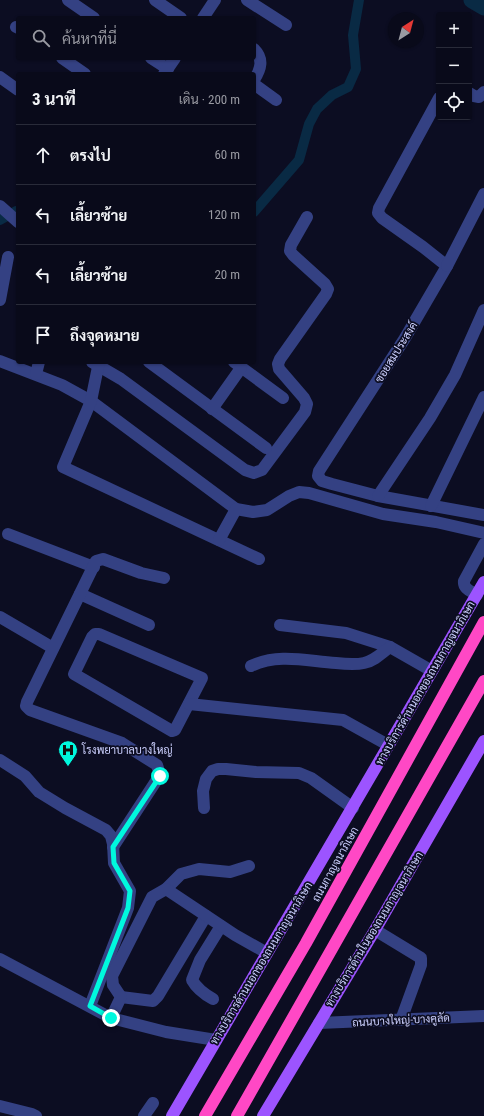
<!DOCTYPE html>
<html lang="th">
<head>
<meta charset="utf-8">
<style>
  :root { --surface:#090a1a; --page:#171827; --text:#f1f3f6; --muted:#999aa2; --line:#292b39 }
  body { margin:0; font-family:"Roboto Condensed",Sarabun,sans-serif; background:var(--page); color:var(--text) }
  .controls { position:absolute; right:12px; top:12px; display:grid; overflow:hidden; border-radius:4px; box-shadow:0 1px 3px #0004 }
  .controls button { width:36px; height:36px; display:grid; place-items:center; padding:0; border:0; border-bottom:1px solid var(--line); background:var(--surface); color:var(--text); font:20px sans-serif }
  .compass { position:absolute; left:388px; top:12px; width:36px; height:36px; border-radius:50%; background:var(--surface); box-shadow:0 1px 3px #0004; rotate:36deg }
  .stop { position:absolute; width:12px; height:12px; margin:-9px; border:3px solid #00f8de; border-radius:50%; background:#fff }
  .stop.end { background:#00f8de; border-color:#fff; box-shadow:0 1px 4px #0008 }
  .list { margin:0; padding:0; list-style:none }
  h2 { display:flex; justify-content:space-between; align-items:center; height:52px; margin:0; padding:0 16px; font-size:17px }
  h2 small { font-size:13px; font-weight:400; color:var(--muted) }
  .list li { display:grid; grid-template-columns:26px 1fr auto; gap:12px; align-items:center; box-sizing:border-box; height:60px; padding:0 16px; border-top:1px solid var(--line) }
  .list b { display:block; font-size:15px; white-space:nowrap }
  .list em { font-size:13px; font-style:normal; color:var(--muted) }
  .icon { flex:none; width:22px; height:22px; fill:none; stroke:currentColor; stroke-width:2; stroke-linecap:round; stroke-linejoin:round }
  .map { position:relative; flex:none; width:484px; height:1116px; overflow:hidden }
  .search { position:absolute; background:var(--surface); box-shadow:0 1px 3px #0004; left:16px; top:16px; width:240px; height:44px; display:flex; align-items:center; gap:10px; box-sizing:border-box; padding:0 14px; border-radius:4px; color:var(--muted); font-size:15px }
  .panel { position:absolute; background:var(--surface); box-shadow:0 1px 3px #0004; left:16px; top:72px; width:240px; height:292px; border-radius:4px }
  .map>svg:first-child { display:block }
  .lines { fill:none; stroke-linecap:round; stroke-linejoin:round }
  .canal { stroke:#092a44; stroke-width:10 }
  .river { stroke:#092a44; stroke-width:17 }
  .minor { stroke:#344183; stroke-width:12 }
  .major { stroke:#9c54ff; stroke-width:12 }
  .highway { stroke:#ff48c5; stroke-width:12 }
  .route { stroke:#00f8de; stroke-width:5 }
  .labels { text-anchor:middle; stroke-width:3.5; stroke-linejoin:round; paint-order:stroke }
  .street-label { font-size:11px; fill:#cdd1ff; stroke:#0c0d22 }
  .poi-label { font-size:11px; fill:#cdd1ff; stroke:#0c0d22; text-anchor:start }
</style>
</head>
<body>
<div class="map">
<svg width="484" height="1116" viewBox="0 0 484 1116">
  <rect width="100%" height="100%" fill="#0c0d22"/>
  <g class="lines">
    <!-- canal -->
    <g class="canal">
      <path d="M254,212L299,160L309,124L317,109L332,95L348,87L356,69L353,35L359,0"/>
      <path d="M0,220L16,211L18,212"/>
    </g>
    <!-- river -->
    <path class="river" d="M472,0L484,7"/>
    <!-- minor -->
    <g class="minor">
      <path d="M68,0L94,18"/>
      <path d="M155,0L181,18"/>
      <path d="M247,0L286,25"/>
      <path d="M203,18L215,0"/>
      <path d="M16,27L18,28"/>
      <path d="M254,49C264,59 261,69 254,80"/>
      <path d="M62,58L85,74"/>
      <path d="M151,58L168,69"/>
      <path d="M164,74L175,58"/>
      <path d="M0,77L18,90"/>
      <path d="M254,84L276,100"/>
      <path d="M469,93L474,96L479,97L484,92"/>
      <path d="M439,98L379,208L378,213L382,218L423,247L447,266L405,338L319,471L318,476L322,481L332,484L378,496L484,515"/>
      <path d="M0,206L18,222"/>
      <path d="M447,266L484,194"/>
      <path d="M0,300L8,257"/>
      <path d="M0,361L62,385L91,401L236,509L253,512L267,510L289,496L299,492L309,493L383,514L436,522L484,533"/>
      <path d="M92,362L121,379L245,470L254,473L262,470L305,412L307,404L304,398L279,369L278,364L280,359L326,294L328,289L325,284L293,255L290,251L291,245L307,217"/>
      <path d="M99,362L91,401L63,467L259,559"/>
      <path d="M149,362L266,448"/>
      <path d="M234,362L283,398"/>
      <path d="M36,374L39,362"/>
      <path d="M212,409L241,368"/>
      <path d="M378,496L430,418L455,375L484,310"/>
      <path d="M431,506L484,397"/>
      <path d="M8,534L94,567"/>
      <path d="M219,540L236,509"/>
      <path d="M80,594L149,625"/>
      <path d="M477,595C471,591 463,589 464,581L484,544"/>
      <path d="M0,617L53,648"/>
      <path d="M280,625L346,633L390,647L432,671"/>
      <path d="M95,634H99L202,678L175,730L172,731L74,674L92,637Z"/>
      <path d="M251,666C279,653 306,661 336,663C345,664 355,665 364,663C374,661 382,653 390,647"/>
      <path d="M189,704L343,720L388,745"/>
      <path d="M0,760L25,776L39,792L65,808L106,830L111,836L113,844L114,863L130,891L128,908L90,1006"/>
      <path d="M204,808L203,791L206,779L212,771L218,769H226L256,772L299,773L311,778L353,808"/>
      <path d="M113,847L160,775L157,765L122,743L30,710L26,706L27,702L96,561L103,559L141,573L164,578"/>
      <path d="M166,889L181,874L199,869L230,872L249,866"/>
      <path d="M375,930L421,958V965L401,1020"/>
      <path d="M0,959L111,1018L166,1032L216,1040"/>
      <path d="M121,997L153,1001L158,996L206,916"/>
      <path d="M213,999C204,994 197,989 192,980L200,960L221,926"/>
      <path d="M111,1018L121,997L113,985L112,976L152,897L166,889L235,935L267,953"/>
      <path d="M319,1023L484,1016"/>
      <path d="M0,1106L32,1114L36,1116"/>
      <path d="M144,1116L153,1103"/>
    </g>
    <!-- major -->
    <g class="major">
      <path d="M172,1116L484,582"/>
      <path d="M263,1116L375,930L484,741"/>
    </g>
    <!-- highway -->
    <g class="highway">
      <path d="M205,1116L306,943L484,622"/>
      <path d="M237,1116L484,681"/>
    </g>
  </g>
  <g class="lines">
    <!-- route -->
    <path class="route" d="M111,1018L90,1006L128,908L130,891L114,863L113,847L160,776"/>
  </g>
  <!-- icons -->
  <defs>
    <g id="hospital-pin" transform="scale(1)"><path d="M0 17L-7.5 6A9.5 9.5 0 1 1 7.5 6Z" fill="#00f8de" stroke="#0c0d22"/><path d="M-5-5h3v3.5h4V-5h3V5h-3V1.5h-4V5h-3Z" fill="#111"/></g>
  </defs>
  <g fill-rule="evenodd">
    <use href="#hospital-pin" x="68" y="750"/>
  </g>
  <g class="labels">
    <!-- street labels -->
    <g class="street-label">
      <text transform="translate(396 352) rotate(-58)" y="4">ซอยสมประสงค์</text>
      <text transform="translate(425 683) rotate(-60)" y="4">ทางบริการด้านนอกของถนนกาญจนาภิเษก</text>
      <text transform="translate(335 864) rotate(-61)" y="4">ถนนกาญจนาภิเษก</text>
      <text transform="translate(374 929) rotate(-59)" y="4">ทางบริการด้านในของถนนกาญจนาภิเษก</text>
      <text transform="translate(261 963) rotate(-59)" y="4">ทางบริการด้านนอกของถนนกาญจนาภิเษก</text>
      <text transform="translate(401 1020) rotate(-3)" y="4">ถนนบางใหญ่-บางคูลัด</text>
    </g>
    <!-- poi labels -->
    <g class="poi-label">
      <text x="82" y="754">โรงพยาบาลบางใหญ่</text>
    </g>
  </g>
</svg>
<div class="controls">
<button>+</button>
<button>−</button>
<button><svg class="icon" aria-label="locate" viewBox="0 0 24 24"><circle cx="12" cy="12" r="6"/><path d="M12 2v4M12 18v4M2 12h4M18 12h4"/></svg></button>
</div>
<svg class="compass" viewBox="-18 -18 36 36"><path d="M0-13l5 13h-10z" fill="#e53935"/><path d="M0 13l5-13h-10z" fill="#999aa2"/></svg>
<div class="stop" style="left:160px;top:776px"></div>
<div class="stop end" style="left:111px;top:1018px"></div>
<div class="search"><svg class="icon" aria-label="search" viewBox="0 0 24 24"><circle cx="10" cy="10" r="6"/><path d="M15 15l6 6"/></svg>ค้นหาที่นี่</div>
<section class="panel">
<h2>3 นาที<small>เดิน · 200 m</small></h2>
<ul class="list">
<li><svg class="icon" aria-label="ahead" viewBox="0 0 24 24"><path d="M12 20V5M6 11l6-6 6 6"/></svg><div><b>ตรงไป</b></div><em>60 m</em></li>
<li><svg class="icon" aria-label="left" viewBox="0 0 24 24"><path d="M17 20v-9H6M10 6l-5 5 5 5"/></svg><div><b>เลี้ยวซ้าย</b></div><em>120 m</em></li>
<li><svg class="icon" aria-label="left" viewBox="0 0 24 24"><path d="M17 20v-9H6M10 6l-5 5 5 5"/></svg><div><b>เลี้ยวซ้าย</b></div><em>20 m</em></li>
<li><svg class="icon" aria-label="arrive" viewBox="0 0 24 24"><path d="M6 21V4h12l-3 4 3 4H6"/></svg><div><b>ถึงจุดหมาย</b></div></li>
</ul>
</section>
</div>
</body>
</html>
